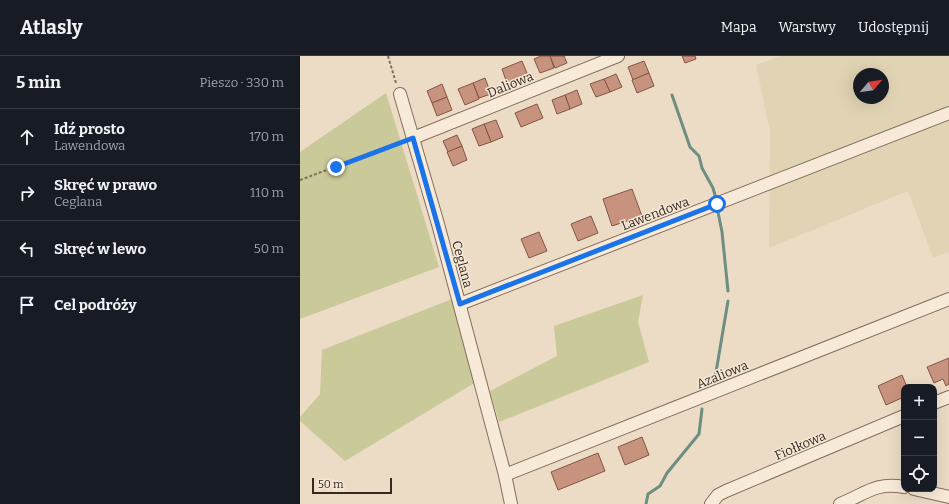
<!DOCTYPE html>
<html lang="pl">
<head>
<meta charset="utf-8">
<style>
  :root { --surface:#171b24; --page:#242831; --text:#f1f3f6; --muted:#9ea1a6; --line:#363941 }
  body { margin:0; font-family:Bitter,serif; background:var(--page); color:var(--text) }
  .controls { position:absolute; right:12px; bottom:12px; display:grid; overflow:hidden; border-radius:8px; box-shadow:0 4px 16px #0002 }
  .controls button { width:36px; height:36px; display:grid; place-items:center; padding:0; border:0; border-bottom:1px solid var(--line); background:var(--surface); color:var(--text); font:20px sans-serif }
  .compass { position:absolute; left:553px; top:12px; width:36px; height:36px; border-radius:50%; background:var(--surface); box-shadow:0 4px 16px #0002; rotate:61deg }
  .scale { position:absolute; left:12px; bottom:10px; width:80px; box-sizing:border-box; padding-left:4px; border:2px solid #372820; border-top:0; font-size:11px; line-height:14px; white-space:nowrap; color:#372820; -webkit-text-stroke:3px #f4e7d5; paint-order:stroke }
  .stop { position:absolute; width:12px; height:12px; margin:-9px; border:3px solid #1a73e8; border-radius:50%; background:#fff }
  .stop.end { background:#1a73e8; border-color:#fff; box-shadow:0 1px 4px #0008 }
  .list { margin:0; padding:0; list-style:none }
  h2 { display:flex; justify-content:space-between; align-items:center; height:52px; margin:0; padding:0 16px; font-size:17px }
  h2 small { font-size:13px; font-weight:400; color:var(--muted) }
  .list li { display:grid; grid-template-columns:26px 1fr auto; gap:12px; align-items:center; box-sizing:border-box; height:56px; padding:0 16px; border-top:1px solid var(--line) }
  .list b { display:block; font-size:15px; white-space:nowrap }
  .list p { margin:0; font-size:13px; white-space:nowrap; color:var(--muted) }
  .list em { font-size:13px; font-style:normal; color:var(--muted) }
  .icon { flex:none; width:22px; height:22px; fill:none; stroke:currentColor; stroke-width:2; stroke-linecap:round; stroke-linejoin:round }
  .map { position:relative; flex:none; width:649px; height:448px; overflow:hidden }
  header { display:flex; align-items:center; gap:24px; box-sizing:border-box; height:56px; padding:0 20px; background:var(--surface); border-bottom:1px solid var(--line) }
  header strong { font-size:19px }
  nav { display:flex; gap:22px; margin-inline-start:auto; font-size:14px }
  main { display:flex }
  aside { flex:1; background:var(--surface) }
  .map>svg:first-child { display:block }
  .farmland { fill:#e1d4b4; fill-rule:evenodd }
  .green { fill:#cac99a }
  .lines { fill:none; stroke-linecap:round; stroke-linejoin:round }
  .stream { stroke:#6e8e82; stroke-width:3 }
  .building { fill:#c8937e; stroke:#845544 }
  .street-casing { stroke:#866d5d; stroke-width:14 }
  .path { stroke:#866d5d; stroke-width:2; stroke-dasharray:3 2; stroke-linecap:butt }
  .street { stroke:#f7ead9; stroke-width:12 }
  .route { stroke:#1a73e8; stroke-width:5 }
  .labels { text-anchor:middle; stroke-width:3; stroke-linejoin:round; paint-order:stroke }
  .street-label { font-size:13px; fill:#372820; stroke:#f4e7d5 }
</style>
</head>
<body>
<header>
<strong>Atlasly</strong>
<nav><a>Mapa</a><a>Warstwy</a><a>Udostępnij</a></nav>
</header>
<main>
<aside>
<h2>5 min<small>Pieszo · 330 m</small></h2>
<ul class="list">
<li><svg class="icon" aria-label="ahead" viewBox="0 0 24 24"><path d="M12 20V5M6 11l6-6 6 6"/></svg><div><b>Idź prosto</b><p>Lawendowa</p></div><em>170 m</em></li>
<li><svg class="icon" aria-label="right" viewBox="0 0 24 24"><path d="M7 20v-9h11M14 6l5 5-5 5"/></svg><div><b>Skręć w prawo</b><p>Ceglana</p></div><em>110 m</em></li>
<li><svg class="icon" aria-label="left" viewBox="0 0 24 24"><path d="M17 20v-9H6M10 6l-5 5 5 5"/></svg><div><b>Skręć w lewo</b></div><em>50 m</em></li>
<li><svg class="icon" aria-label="arrive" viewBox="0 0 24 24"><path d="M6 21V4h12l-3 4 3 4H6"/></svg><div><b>Cel podróży</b></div></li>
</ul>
</aside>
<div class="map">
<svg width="649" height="448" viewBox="0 0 649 448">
  <rect width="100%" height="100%" fill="#ecdcc6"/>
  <!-- farmland -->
  <path class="farmland" d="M480,0H649V196L633,202L608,135L469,192L470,76L456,9ZM559,18H583V42H559Z"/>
  <!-- green -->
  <g class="green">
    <path d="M86,37L139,211L0,263V96Z"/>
    <path d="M343,239L338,266L349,306L199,366L190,335L257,300L254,270Z"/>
    <path d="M152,243L176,326L45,405L0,365V361L20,338L22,294Z"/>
  </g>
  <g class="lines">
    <!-- stream -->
    <g class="stream">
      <path d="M372,39L390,91L399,100L402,112L413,132L417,146"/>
      <path d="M417,151L422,176L428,235"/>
      <path d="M415,322L428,245"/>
      <path d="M346,448L348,438L360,430L367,417L399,378L402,353"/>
    </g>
  </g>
  <!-- building -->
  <g class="building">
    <path d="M241,0H250L254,12L240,17L234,3Z"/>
    <path d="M250,0H264L267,7L255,12Z"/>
    <path d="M382,0H395L396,3L385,7Z"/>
    <path d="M222,5L229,22L208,30L202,13Z"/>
    <path d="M344,5L349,17L333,24L328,11Z"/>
    <path d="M349,17L354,30L337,37L332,24Z"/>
    <path d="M316,18L322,31L310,36L304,23Z"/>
    <path d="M185,22L191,38L179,42L173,27Z"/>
    <path d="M304,23L310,36L296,41L290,28Z"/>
    <path d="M173,27L179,43L165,49L158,33Z"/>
    <path d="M142,28L147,41L132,47L127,35Z"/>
    <path d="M277,34L282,48L270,53L265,39Z"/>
    <path d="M265,39L270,53L257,58L252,44Z"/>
    <path d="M147,41L152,54L137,60L132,47Z"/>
    <path d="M237,48L243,62L221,71L215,57Z"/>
    <path d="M196,64L203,81L191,86L184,68Z"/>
    <path d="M184,68L191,86L179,90L172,73Z"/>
    <path d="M157,79L162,90L148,96L143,85Z"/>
    <path d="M162,90L167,104L153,110L147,96Z"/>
    <path d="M332,133L342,160L312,170L303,143Z"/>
    <path d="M291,160L298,177L278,185L271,168Z"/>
    <path d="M239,176L247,195L229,202L221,183Z"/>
    <path d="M649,302V328L646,330L643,323L634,327L627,311Z"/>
    <path d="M602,319L607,331H604V341L586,349L578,330Z"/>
    <path d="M342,381L349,399L325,409L318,391Z"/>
    <path d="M298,397L305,415L258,434L251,416Z"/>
  </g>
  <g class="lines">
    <!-- street casing -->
    <g class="street-casing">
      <g id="street">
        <path d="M100,38L138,168L205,419L211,448"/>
        <path d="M113,82L318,0"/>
        <path d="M160,248L649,57"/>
        <path d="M634,347L649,341"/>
        <path d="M205,419L649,243"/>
        <path d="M614,433L649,441"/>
        <path d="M411,448L418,439L426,435L604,360"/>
        <path d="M540,448C566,438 574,426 604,431"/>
      </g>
    </g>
    <!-- path -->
    <g class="path">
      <path d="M88,0L96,27"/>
      <path d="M0,124L104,85"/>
    </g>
    <!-- street -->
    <use href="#street" class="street"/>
  </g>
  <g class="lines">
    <!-- route -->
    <path class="route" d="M36,111L113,82L160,248L417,148"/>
  </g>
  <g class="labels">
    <!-- street labels -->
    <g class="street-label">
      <text transform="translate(210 28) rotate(-22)" y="5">Daliowa</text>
      <text transform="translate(355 157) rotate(-21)" y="5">Lawendowa</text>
      <text transform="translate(163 208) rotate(75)" y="5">Ceglana</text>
      <text transform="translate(422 318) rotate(-22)" y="5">Azaliowa</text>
      <text transform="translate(500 389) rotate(-23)" y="5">Fiołkowa</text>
    </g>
  </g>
</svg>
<div class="controls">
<button>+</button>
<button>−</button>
<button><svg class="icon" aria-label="locate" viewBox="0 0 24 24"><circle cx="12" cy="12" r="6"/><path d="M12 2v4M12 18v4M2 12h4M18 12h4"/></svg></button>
</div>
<svg class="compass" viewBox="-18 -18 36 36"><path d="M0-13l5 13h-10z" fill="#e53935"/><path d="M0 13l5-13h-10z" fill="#9ea1a6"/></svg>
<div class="scale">50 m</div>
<div class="stop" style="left:417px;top:148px"></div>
<div class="stop end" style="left:36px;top:111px"></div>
</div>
</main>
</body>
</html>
